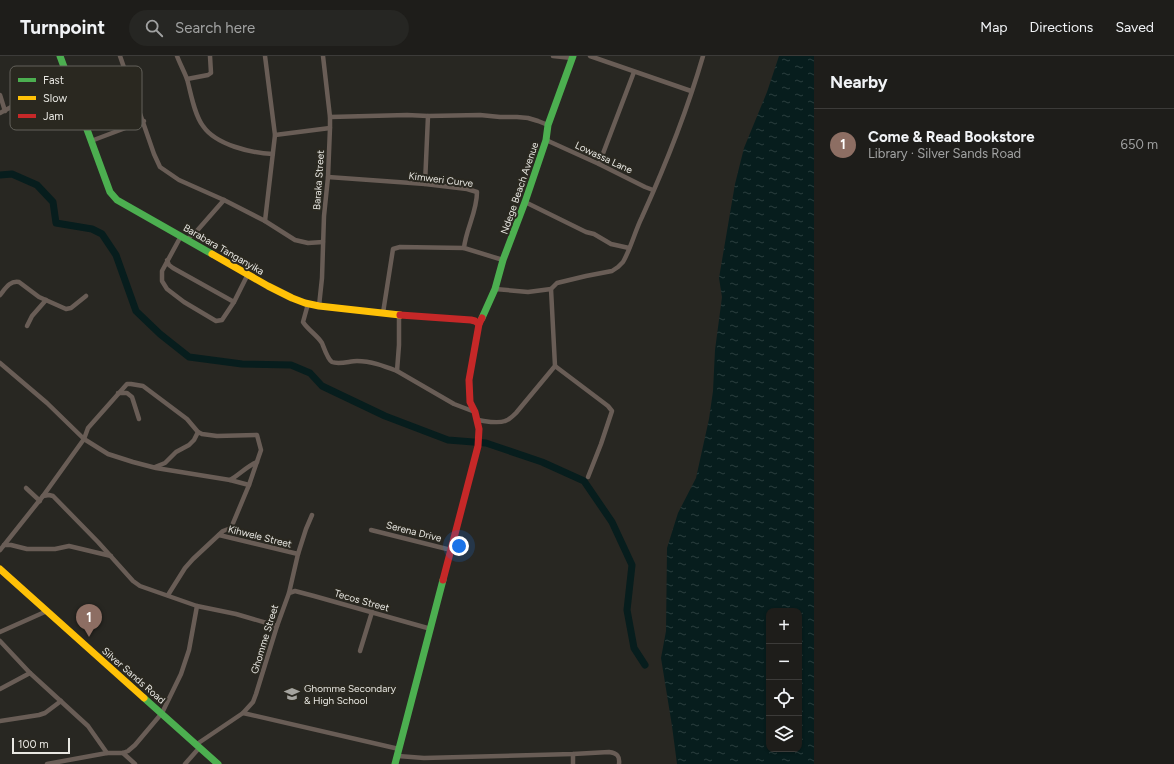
<!DOCTYPE html>
<html lang="en">
<head>
<meta charset="utf-8">
<style>
  :root { --surface:#1e1d1a; --page:#262623; --text:#f1f3f6; --muted:#a1a2a2; --line:#3c3b39; --accent:#db2777 }
  body { margin:0; font-family:Figtree,sans-serif; background:var(--page); color:var(--text) }
  .controls { position:absolute; right:12px; bottom:12px; display:grid; overflow:hidden; border-radius:8px; box-shadow:0 1px 3px #0004 }
  .controls button { width:36px; height:36px; display:grid; place-items:center; padding:0; border:0; border-bottom:1px solid var(--line); background:var(--surface); color:var(--text); font:20px sans-serif }
  .scale { position:absolute; left:12px; bottom:10px; width:58px; box-sizing:border-box; padding-left:4px; border:2px solid #e8e7e2; border-top:0; font-size:11px; line-height:14px; white-space:nowrap; color:#e8e7e2; -webkit-text-stroke:3px #2a2820; paint-order:stroke }
  .you { position:absolute; left:459px; top:490px; width:14px; height:14px; margin:-10px; border:3px solid #fff; border-radius:50%; background:#1a73e8; box-shadow:0 0 0 6px #1a73e833 }
  .badge { display:grid; place-items:center; width:26px; height:26px; border-radius:50%; background:var(--accent); color:#fff; font-size:13px; font-weight:700 }
  .pin { position:absolute; translate:-50% -33px; filter:drop-shadow(0 1px 2px #0008) }
  .pin::after { content:''; position:absolute; top:21px; width:14px; height:12px; background:inherit; clip-path:polygon(0 0,100% 0,50% 100%) }
  .list { margin:0; padding:0; list-style:none }
  h2 { display:flex; justify-content:space-between; align-items:center; height:52px; margin:0; padding:0 16px; font-size:17px }
  h2 small { font-size:13px; font-weight:400; color:var(--muted) }
  .list li { display:grid; grid-template-columns:26px 1fr auto; gap:12px; align-items:center; box-sizing:border-box; height:72px; padding:0 16px; border-top:1px solid var(--line) }
  .list b { display:block; font-size:15px; white-space:nowrap }
  .list p { margin:0; font-size:13px; white-space:nowrap; color:var(--muted) }
  .list em { font-size:13px; font-style:normal; color:var(--muted) }
  .icon { flex:none; width:22px; height:22px; fill:none; stroke:currentColor; stroke-width:2; stroke-linecap:round; stroke-linejoin:round }
  .map { position:relative; flex:none; width:814px; height:708px; overflow:hidden }
  header { display:flex; align-items:center; gap:24px; box-sizing:border-box; height:56px; padding:0 20px; background:var(--surface); border-bottom:1px solid var(--line) }
  header strong { font-size:19px }
  nav { display:flex; gap:22px; margin-inline-start:auto; font-size:14px }
  .search { width:280px; height:36px; background:var(--page); display:flex; align-items:center; gap:10px; box-sizing:border-box; padding:0 14px; border-radius:22px; color:var(--muted); font-size:15px }
  main { display:flex }
  aside { flex:1; background:var(--surface) }
  .map>svg:first-child { display:block }
  .water { fill:url(#water-ripples); fill-rule:evenodd }
  .lines { fill:none; stroke-linecap:round; stroke-linejoin:round }
  .river { stroke:#071d1d; stroke-width:7 }
  .street { stroke:#695d56; stroke-width:4.5 }
  .fast { stroke:#4caf50; stroke-width:7 }
  .slow { stroke:#ffc107; stroke-width:7 }
  .jam { stroke:#c62828; stroke-width:7 }
  .labels { text-anchor:middle; stroke-width:4; stroke-linejoin:round; paint-order:stroke }
  .street-label { font-size:10px; fill:#e8e7e2; stroke:#2a2820 }
  .poi-label { font-size:10px; fill:#e8e7e2; stroke:#2a2820; text-anchor:start }
  .key { fill:#2a2820; stroke:#63615a; stroke-width:1 }
  .key-label { font-size:11px; fill:#e8e7e2 }
</style>
</head>
<body>
<header>
<strong>Turnpoint</strong>
<div class="search"><svg class="icon" aria-label="search" viewBox="0 0 24 24"><circle cx="10" cy="10" r="6"/><path d="M15 15l6 6"/></svg>Search here</div>
<nav><a>Map</a><a>Directions</a><a>Saved</a></nav>
</header>
<main>
<div class="map">
<svg width="814" height="708" viewBox="0 0 814 708">
  <defs>
    <pattern id="water-ripples" width="26" height="14" patternUnits="userSpaceOnUse"><rect width="26" height="14" fill="#071d1d"/><path d="M2 4q2-2 4 0t4 0M15 11q2-2 4 0t4 0" fill="none" stroke="#2b3e3e"/></pattern>
  </defs>
  <rect width="100%" height="100%" fill="#282722"/>
  <!-- water -->
  <path class="water" d="M779,0H814V708H677L672,670L661,602L666,575L667,492L678,457L696,422L709,363L713,335L715,294L722,241L719,222L735,128L744,92L767,36ZM769,555H799V693H769Z"/>
  <g class="lines">
    <!-- river -->
    <path class="river" d="M0,119L12,118L37,129L53,146L56,167L92,173L102,178L116,199L136,255L160,278L189,301L242,308L291,309L310,317L322,330L385,360L448,384L486,387L542,406L584,425L612,466L632,509L627,554L634,592L645,609"/>
    <!-- street -->
    <g class="street">
      <path d="M120,0L154,98L160,111L179,124L224,144L265,165L295,184L308,187L323,186"/>
      <path d="M177,0C180,8 184,15 187,23C191,37 194,58 203,70C216,89 251,97 273,98"/>
      <path d="M265,0L275,79L265,165"/>
      <path d="M553,0L572,2"/>
      <path d="M590,0L691,35"/>
      <path d="M187,23L208,19L211,17L210,0"/>
      <path d="M48,31L60,61"/>
      <path d="M0,39L5,55"/>
      <path d="M0,57L48,31L66,16"/>
      <path d="M330,61L407,59L428,60L480,59L500,61H517L528,62L538,65L548,69"/>
      <path d="M275,79L330,72"/>
      <path d="M546,84L599,108L645,131L653,134"/>
      <path d="M91,85L144,65"/>
      <path d="M599,108L634,16"/>
      <path d="M328,121L425,128L467,133L477,136C477,156 466,173 464,192L503,204"/>
      <path d="M425,128L428,60"/>
      <path d="M525,146L586,176L594,178L611,188L629,192"/>
      <path d="M181,180L162,215V225L167,233L184,246L216,265L222,264L234,246L248,218"/>
      <path d="M187,183L195,177L224,144"/>
      <path d="M167,204L169,209L173,212L234,246"/>
      <path d="M495,233L528,236L551,233"/>
      <path d="M0,239C5,233 10,224 19,226L39,241L66,253L71,252L86,240"/>
      <path d="M308,248L303,266C308,274 317,279 322,287C324,292 328,304 332,306C339,309 350,305 357,305C371,305 384,310 397,315L454,348L475,356"/>
      <path d="M319,250L322,222L324,160L328,121L330,72V61L323,0"/>
      <path d="M383,257L393,193L400,191L464,192"/>
      <path d="M27,270L32,260L46,244"/>
      <path d="M0,307L47,347L84,383L108,398L133,406L156,412L230,424L249,429"/>
      <path d="M555,310L608,350L612,355L601,388L588,421"/>
      <path d="M397,315L399,289V259"/>
      <path d="M118,337H127L132,341L139,363"/>
      <path d="M477,364C486,365 497,368 505,365C509,364 513,360 516,357L555,310L551,233L557,227L586,220L612,215L618,211L623,206C631,192 635,175 642,161C666,108 687,55 703,0"/>
      <path d="M155,411L165,407L176,396L189,389L194,384L198,376"/>
      <path d="M230,424C239,419 247,410 257,406"/>
      <path d="M26,432L40,445"/>
      <path d="M43,440L49,439L53,440L98,486L133,525L140,530L197,550L236,558L277,570"/>
      <path d="M371,474L451,494"/>
      <path d="M219,479L298,498"/>
      <path d="M4,489H11L27,493H55L69,490L111,500"/>
      <path d="M0,494L43,440L84,383L88,372L127,328H131L143,330L187,363L198,376L202,378L217,380L256,379"/>
      <path d="M289,537L295,535L314,540L431,573"/>
      <path d="M168,539L185,512L193,503L223,475L231,472L249,429L261,394L257,379"/>
      <path d="M0,576L47,555"/>
      <path d="M0,585L30,617L88,670L107,697"/>
      <path d="M360,595L372,556"/>
      <path d="M0,633L30,617"/>
      <path d="M243,657L399,693"/>
      <path d="M0,665L39,659L45,657L61,645"/>
      <path d="M197,688L243,657L253,646L256,638L277,570L289,537L298,498L306,473L312,459"/>
      <path d="M123,697L135,708"/>
      <path d="M398,700L424,702L573,698L609,696C617,697 620,700 619,708"/>
      <path d="M47,708L107,697H123L128,695L135,689L162,657L181,618L189,594L197,550"/>
      <path d="M185,708L200,691"/>
      <path d="M573,708V698"/>
    </g>
    <!-- fast -->
    <g class="fast">
      <path d="M60,0L110,136L117,144L212,198"/>
      <path d="M482,262L495,233L503,204L525,146L546,84L548,69L573,0"/>
      <path d="M144,642L218,708"/>
      <path d="M395,708L443,524"/>
    </g>
    <!-- slow -->
    <g class="slow">
      <path d="M212,198L268,230L292,242L305,247L319,250L400,259"/>
      <path d="M0,513L144,642"/>
    </g>
    <!-- jam -->
    <g class="jam">
      <path d="M400,259L471,264L475,265L479,268"/>
      <path d="M443,524L478,390L479,373L475,356L470,346L469,324L479,268L482,262"/>
    </g>
  </g>
  <!-- icons -->
  <defs>
    <g id="school-bare" transform="scale(1.2)"><path d="M0-5L7-2L0 1L-7-2ZM-4 1L0 2.5L4 1V4Q0 6-4 4Z" fill="#a5a49f" stroke="#2a2820" stroke-width="2.5" paint-order="stroke"/></g>
  </defs>
  <g fill-rule="evenodd">
    <use href="#school-bare" x="292" y="638"/>
  </g>
  <g class="labels">
    <!-- street labels -->
    <g class="street-label">
      <text transform="translate(604 101) rotate(25)" y="4">Lowassa Lane</text>
      <text transform="translate(441 123) rotate(7)" y="4">Kimweri Curve</text>
      <text transform="translate(318 124) rotate(-86)" y="4">Baraka Street</text>
      <text transform="translate(519 132) rotate(-71)" y="4">Ndege Beach Avenue</text>
      <text transform="translate(224 193) rotate(30)" y="4">Barabara Tanganyika</text>
      <text transform="translate(414 475) rotate(14)" y="4">Serena Drive</text>
      <text transform="translate(260 480) rotate(14)" y="4">Kihwele Street</text>
      <text transform="translate(362 544) rotate(16)" y="4">Tecos Street</text>
      <text transform="translate(264 583) rotate(-73)" y="4">Ghomme Street</text>
      <text transform="translate(134 619) rotate(41)" y="4">Silver Sands Road</text>
    </g>
    <!-- poi labels -->
    <g class="poi-label">
      <text x="304" y="636">Ghomme Secondary<tspan x="304" dy="12">&amp; High School</tspan></text>
    </g>
  </g>
  <!-- legend -->
  <rect x="10" y="10" width="132" height="64" rx="6" class="key"/>
  <rect x="18" y="22" width="18" height="4" fill="#4caf50"/>
  <rect x="18" y="40" width="18" height="4" fill="#ffc107"/>
  <rect x="18" y="58" width="18" height="4" fill="#c62828"/>
  <g class="key-label">
    <text x="43" y="28">Fast</text>
    <text x="43" y="46">Slow</text>
    <text x="43" y="64">Jam</text>
  </g>
</svg>
<div class="controls">
<button>+</button>
<button>−</button>
<button><svg class="icon" aria-label="locate" viewBox="0 0 24 24"><circle cx="12" cy="12" r="6"/><path d="M12 2v4M12 18v4M2 12h4M18 12h4"/></svg></button>
<button><svg class="icon" aria-label="layers" viewBox="0 0 24 24"><path d="M12 4l9 5-9 5-9-5zM3 14l9 5 9-5"/></svg></button>
</div>
<div class="scale">100 m</div>
<div class="you"></div>
<div class="pin badge" style="left:89px;top:581px;background:#8d6e63">1</div>
</div>
<aside>
<h2>Nearby<small></small></h2>
<ul class="list">
<li><span class="badge" style="background:#8d6e63">1</span><div><b>Come &amp; Read Bookstore</b><p>Library · Silver Sands Road</p></div><em>650 m</em></li>
</ul>
</aside>
</main>
</body>
</html>
